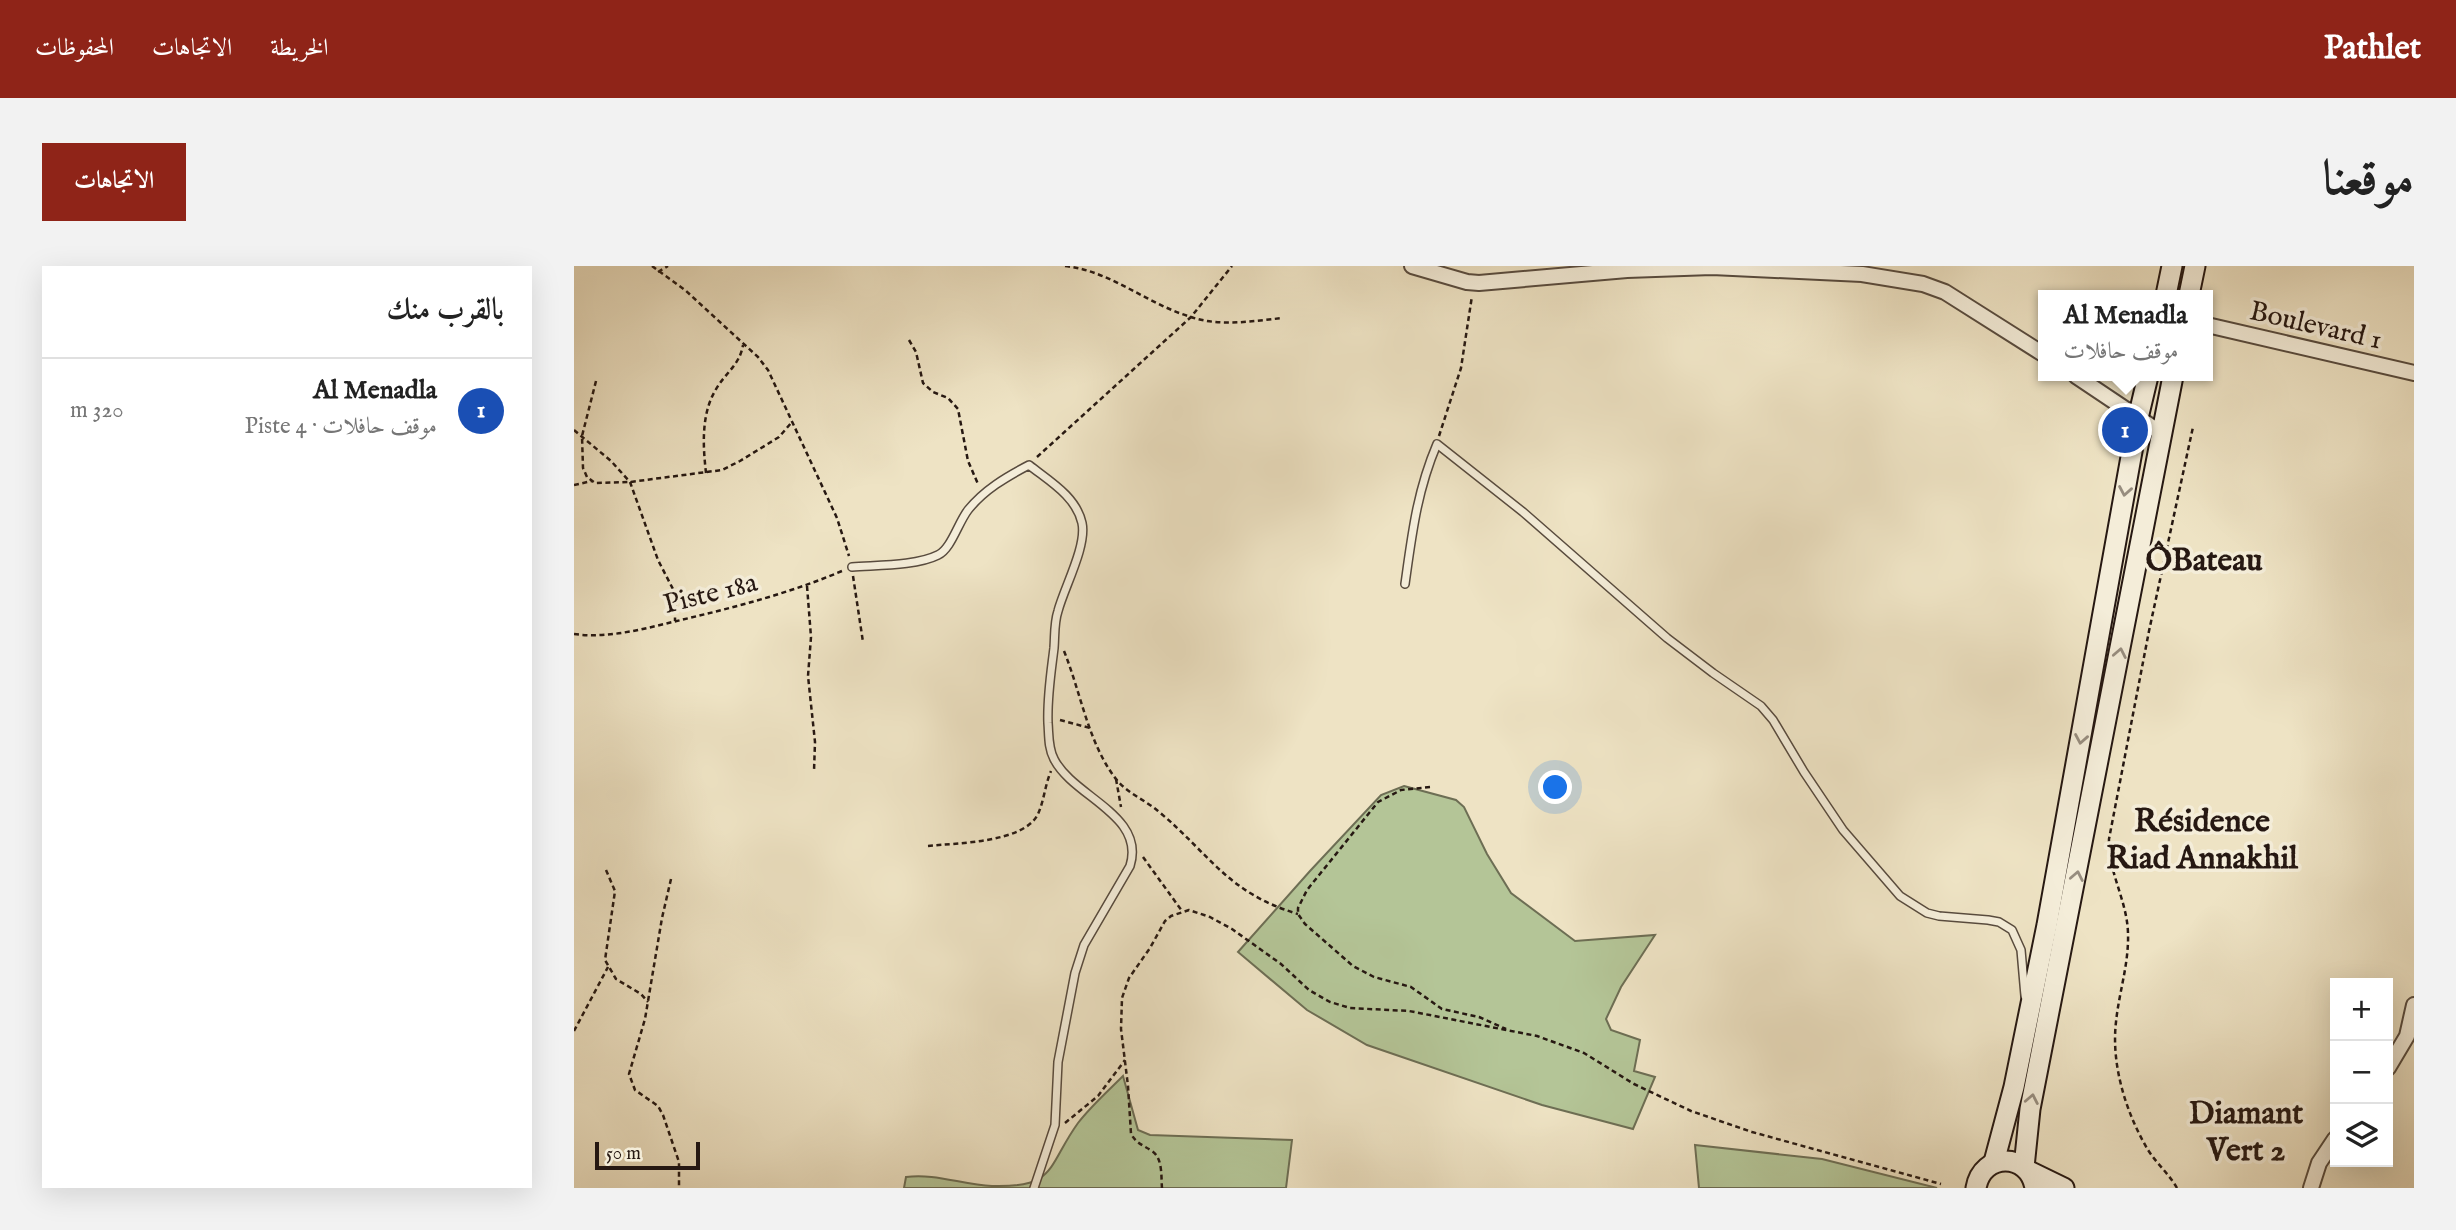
<!DOCTYPE html>
<html lang="ar">
<head>
<meta charset="utf-8">
<style>
  :root { --surface:#fff; --page:#f2f2f2; --text:#222; --muted:#767676; --line:#e0e0e0; --accent:#8f2418 }
  body { margin:0; font-family:"IM FELL English",Amiri,serif; background:var(--page); color:var(--text); direction:rtl }
  .controls { position:absolute; right:21px; bottom:21px; display:grid; overflow:hidden; border-radius:0px; box-shadow:0 7px 28px #0002 }
  .controls button { width:63px; height:63px; display:grid; place-items:center; padding:0; border:0; border-bottom:2px solid var(--line); background:var(--surface); color:var(--text); font:35px sans-serif }
  .scale { position:absolute; left:21px; bottom:18px; width:105px; box-sizing:border-box; padding-left:7px; border:4px solid #261812; border-top:0; font-size:19px; line-height:24px; white-space:nowrap; color:#261812; -webkit-text-stroke:5px #f4edd9; paint-order:stroke }
  .you { position:absolute; left:982px; top:522px; width:24px; height:24px; margin:-18px; border:5px solid #fff; border-radius:50%; background:#1a73e8; box-shadow:0 0 0 10px #1a73e833 }
  .badge { display:grid; place-items:center; width:46px; height:46px; border-radius:50%; background:var(--accent); color:#fff; font-size:23px; font-weight:700 }
  .pin { position:absolute; translate:-50% -50%; border:4px solid #fff; box-shadow:0 2px 7px #0006 }
  .popup { position:absolute; left:1464px; top:24px; width:175px; height:91px; box-sizing:border-box; display:grid; place-content:center; border-radius:0px; background:var(--surface); filter:drop-shadow(0 2px 5px #0005); font-size:23px; white-space:nowrap; color:var(--muted) }
  .popup b { font-size:26px; color:var(--text) }
  .popup::after { content:''; position:absolute; left:50%; top:100%; margin-left:-14px; border:14px solid transparent; border-top-color:var(--surface) }
  .list { margin:0; padding:0; list-style:none }
  h2 { display:flex; justify-content:space-between; align-items:center; height:91px; margin:0; padding:0 28px; font-size:30px }
  h2 small { font-size:23px; font-weight:400; color:var(--muted) }
  .list li { display:grid; grid-template-columns:46px 1fr auto; gap:21px; align-items:center; box-sizing:border-box; height:105px; padding:0 28px; border-top:2px solid var(--line) }
  .list b { display:block; font-size:26px; white-space:nowrap }
  .list p { margin:0; font-size:23px; white-space:nowrap; color:var(--muted) }
  .list em { font-size:23px; font-style:normal; color:var(--muted) }
  .icon { flex:none; width:38px; height:38px; fill:none; stroke:currentColor; stroke-width:2; stroke-linecap:round; stroke-linejoin:round }
  .map { position:relative; flex:none; width:1840px; height:922px; overflow:hidden; direction:ltr; border-radius:0px }
  header { display:flex; align-items:center; gap:42px; box-sizing:border-box; height:98px; padding:0 35px; background:var(--accent); color:#fff }
  header strong { font-size:33px }
  nav { display:flex; gap:38px; margin-inline-start:auto; font-size:24px }
  .intro { display:flex; align-items:center; justify-content:space-between; box-sizing:border-box; height:168px; padding:0 42px }
  h1 { margin:0; font-size:49px }
  .button { padding:18px 32px; border-radius:0px; background:var(--accent); color:#fff; font-size:24px; font-weight:700 }
  main { display:flex; gap:42px; padding:0 42px }
  aside { flex:1; background:var(--surface); border-radius:0px; box-shadow:0 7px 28px #0002 }
  .map>svg:first-child { display:block }
  .green { fill:#b4c597; stroke:#6d6e54; stroke-width:2 }
  .lines { fill:none; stroke-linecap:round; stroke-linejoin:round }
  .lane-casing { stroke:#584b3e; stroke-width:10 }
  .street-casing { stroke:#584b3e; stroke-width:18 }
  .secondary-casing { stroke:#261812; stroke-width:23 }
  .path { stroke:#261812; stroke-width:2.5; stroke-dasharray:5 3.5; stroke-linecap:butt }
  .lane { stroke:#f4edd9; stroke-width:7 }
  .street { stroke:#f4edd9; stroke-width:14 }
  .secondary { stroke:#f4edd9; stroke-width:19 }
  .oneway { stroke:#978d7f }
  .labels { text-anchor:middle; stroke-width:7; stroke-linejoin:round; paint-order:stroke }
  .street-label { font-size:28px; fill:#261812; stroke:#f4edd9 }
  .quarter-label { font-size:32px; font-weight:bold; fill:#261812; stroke:#f4edd9 }
</style>
</head>
<body>
<header>
<strong>Pathlet</strong>
<nav><a>الخريطة</a><a>الاتجاهات</a><a>المحفوظات</a></nav>
</header>
<div class="intro"><h1>موقعنا</h1><a class="button">الاتجاهات</a></div>
<main>
<div class="map">
<svg width="1840" height="922" viewBox="0 0 1840 922">
  <rect width="100%" height="100%" fill="#eee3c4"/>
  <filter id="stains"><feTurbulence type="fractalNoise" baseFrequency=".00286" numOctaves="4"/><feColorMatrix values="0 0 0 0 .2 0 0 0 0 .09 0 0 0 0 .02 0 0 0 .5 -.17"/></filter>
  <radialGradient id="worn" r=".72"><stop offset=".6" stop-color="#630" stop-opacity="0"/><stop offset="1" stop-color="#630" stop-opacity=".3"/></radialGradient>
  <!-- green -->
  <g class="green">
    <path d="M830,520L882,534L890,541L913,588L937,627L1001,675L1081,669L1047,721L1032,753L1037,764L1066,774L1060,805L1081,811L1059,863L968,839L793,779L733,744L664,686L736,605L807,529Z"/>
    <path d="M549,810L564,864L576,869L718,874L712,922H330L332,911C361,907 389,919 418,920C483,922 473,900 504,857C517,840 534,825 549,810Z"/>
    <path d="M1121,879L1248,893L1363,922H1125Z"/>
  </g>
  <g class="lines">
    <!-- lane casing -->
    <g class="lane-casing">
      <g id="lane">
        <path d="M278,301C302,299 342,300 364,289C377,283 384,257 394,244C410,224 432,211 455,199C475,215 502,230 508,257C513,280 490,322 484,345C480,357 481,369 480,382C477,407 473,431 474,457C475,469 474,482 480,493C499,531 572,549 556,600L510,679L501,707L484,796L481,859L460,922"/>
        <path d="M831,318C838,268 843,225 863,178L949,246L1093,372L1139,407L1187,440L1199,454L1230,506L1269,564L1326,630L1353,647L1365,650L1414,654L1425,656L1438,664L1447,684L1451,730"/>
      </g>
    </g>
    <!-- street casing -->
    <g class="street-casing">
      <g id="street">
        <path d="M838,0L893,16L905,17L1053,4L1138,1L1288,8L1349,18L1371,26L1469,88"/>
        <path d="M1633,59L1840,107"/>
        <path d="M1502,110L1587,167"/>
        <path d="M1814,802L1833,770L1840,739"/>
        <path d="M1737,922L1745,897L1761,873"/>
      </g>
    </g>
    <!-- secondary casing -->
    <g class="secondary-casing">
      <g id="secondary">
        <path d="M1592,29L1598,0"/>
        <path d="M1615,29L1621,0"/>
        <path d="M1420,896L1440,821L1473,659L1564,152L1574,110"/>
        <path d="M1450,901L1456,843L1599,110"/>
        <path d="M1455,905L1490,922"/>
        <path d="M1402,922C1408,886 1455,886 1461,922"/>
      </g>
    </g>
    <!-- path -->
    <g class="path">
      <path d="M78,0L111,24L184,91L194,104L263,252L275,290"/>
      <path d="M491,0C537,5 573,38 617,51C646,61 679,55 709,52"/>
      <path d="M84,6L94,0"/>
      <path d="M335,74L342,86L349,117L359,126L374,132L384,143L394,195L404,218"/>
      <path d="M22,115L8,170L9,202L13,211L21,217L56,216L148,204L166,195L205,171L218,156"/>
      <path d="M0,164L37,195L56,216L84,294L101,327V355"/>
      <path d="M865,170L887,102L898,30"/>
      <path d="M463,191L617,51L658,0"/>
      <path d="M132,207C129,181 127,149 141,125C150,108 166,99 169,79"/>
      <path d="M0,219L18,215"/>
      <path d="M279,310L289,376"/>
      <path d="M233,320L237,371L234,410L241,476L240,505"/>
      <path d="M0,368C35,373 73,362 107,354C162,341 216,327 268,305"/>
      <path d="M490,385C507,427 514,477 542,513C553,527 571,534 584,545C636,588 653,627 724,648"/>
      <path d="M486,454L516,462"/>
      <path d="M542,513L547,541"/>
      <path d="M856,521L827,524L804,536L733,624L724,642V648L731,658L779,700L800,711L837,721L868,743L905,751L932,763"/>
      <path d="M354,580C382,577 450,577 464,548C470,535 471,519 477,505"/>
      <path d="M569,591L608,645"/>
      <path d="M32,604L41,625L31,694L42,713L67,728L74,736"/>
      <path d="M97,613L88,652L71,753L55,808L61,824L84,840L89,849L105,896V922"/>
      <path d="M0,765L34,701"/>
      <path d="M491,857L524,830L551,794"/>
      <path d="M588,922C587,911 589,892 578,885C569,879 563,878 557,868L554,820L547,763L548,732L555,712L576,682L591,655L597,650L615,644L636,651L658,663L707,698L735,724L756,736L776,742L835,745L963,770L1010,787L1060,818L1117,845L1178,866L1367,918"/>
      <path d="M1603,922C1595,908 1583,898 1574,884C1552,847 1537,799 1542,756C1545,726 1555,698 1554,667C1553,634 1534,606 1535,573L1575,365L1619,161"/>
    </g>
    <!-- lane -->
    <use href="#lane" class="lane"/>
    <!-- street -->
    <use href="#street" class="street"/>
    <!-- secondary -->
    <use href="#secondary" class="secondary"/>
  </g>
  <!-- one-way arrows -->
  <defs><path id="oneway-chevron" d="M-2-3.5L2.5 0L-2 3.5" fill="none" stroke-width="1.6" stroke-linecap="round" stroke-linejoin="round" transform="scale(1.75)"/></defs>
  <g class="oneway">
    <use href="#oneway-chevron" transform="translate(1551 225) rotate(100)"/>
    <use href="#oneway-chevron" transform="translate(1546 387) rotate(-79)"/>
    <use href="#oneway-chevron" transform="translate(1507 473) rotate(100)"/>
    <use href="#oneway-chevron" transform="translate(1503 610) rotate(-79)"/>
    <use href="#oneway-chevron" transform="translate(1458 833) rotate(-79)"/>
  </g>
  <g class="labels">
    <!-- street labels -->
    <g class="street-label">
      <text transform="translate(1742 58) rotate(13)" y="10">Boulevard 1</text>
      <text transform="translate(136 326) rotate(-14)" y="10">Piste 18a</text>
    </g>
    <!-- quarter labels -->
    <g class="quarter-label">
      <text x="1630" y="304">ÔBateau</text>
      <text x="1628" y="565">Résidence<tspan x="1628" dy="37">Riad Annakhil</tspan></text>
      <text x="1672" y="857">Diamant<tspan x="1672" dy="37">Vert 2</tspan></text>
    </g>
  </g>
  <rect width="100%" height="100%" filter="url(#stains)"/>
  <rect width="100%" height="100%" fill="url(#worn)"/>
</svg>
<div class="controls">
<button>+</button>
<button>−</button>
<button><svg class="icon" aria-label="layers" viewBox="0 0 24 24"><path d="M12 4l9 5-9 5-9-5zM3 14l9 5 9-5"/></svg></button>
</div>
<div class="scale">50 m</div>
<div class="you"></div>
<div class="pin badge" style="left:1551px;top:164px;background:#1a4fb4">1</div>
<div class="popup"><b>Al Menadla</b>موقف حافلات</div>
</div>
<aside>
<h2>بالقرب منك<small></small></h2>
<ul class="list">
<li><span class="badge" style="background:#1a4fb4">1</span><div><b>Al Menadla</b><p>موقف حافلات · Piste 4</p></div><em>320 m</em></li>
</ul>
</aside>
</main>
</body>
</html>
